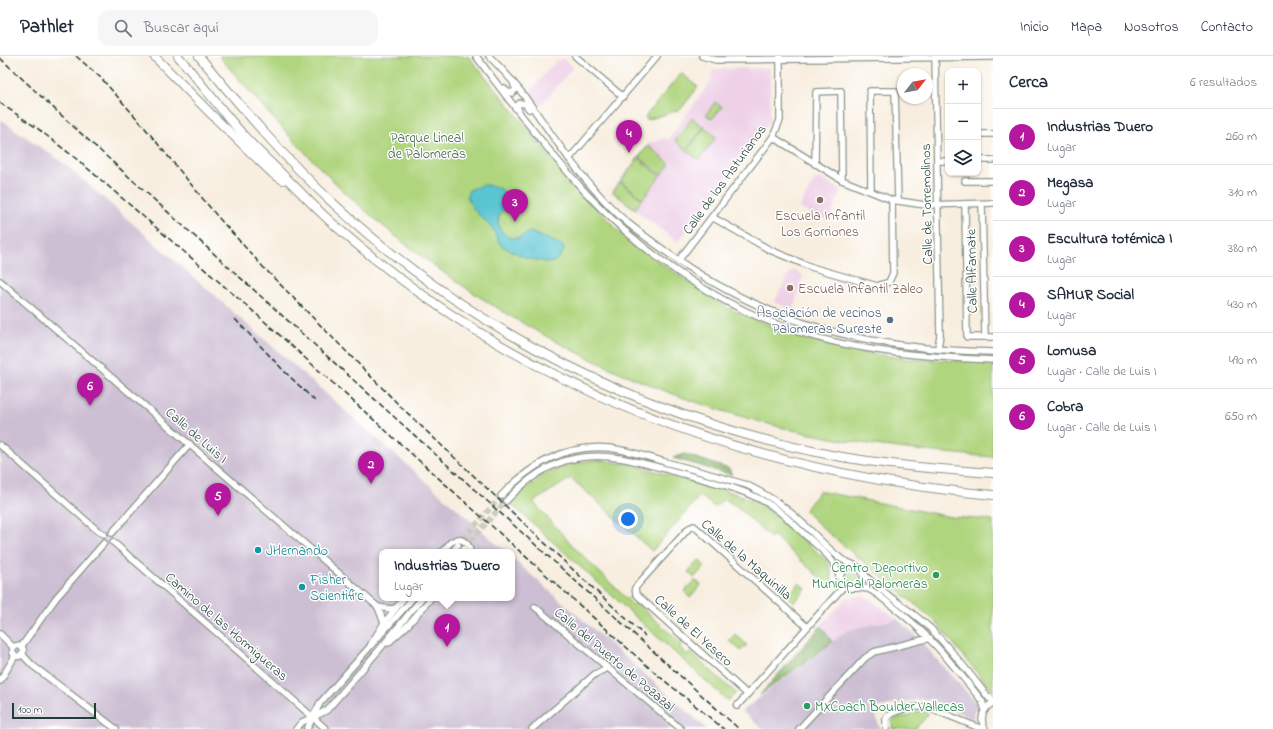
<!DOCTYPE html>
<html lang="es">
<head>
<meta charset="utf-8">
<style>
  :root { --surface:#fff; --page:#f6f6f7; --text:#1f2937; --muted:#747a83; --line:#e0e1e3; --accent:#b5179e }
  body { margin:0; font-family:"Indie Flower",sans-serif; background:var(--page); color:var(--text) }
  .controls { position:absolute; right:12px; top:12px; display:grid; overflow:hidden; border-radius:8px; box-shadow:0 1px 3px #0004 }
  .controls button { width:36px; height:36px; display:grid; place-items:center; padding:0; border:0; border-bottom:1px solid var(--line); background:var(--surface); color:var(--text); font:20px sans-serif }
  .compass { position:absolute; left:897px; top:12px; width:36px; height:36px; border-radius:50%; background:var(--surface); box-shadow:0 1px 3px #0004; rotate:59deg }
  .scale { position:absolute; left:12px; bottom:10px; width:84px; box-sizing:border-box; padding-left:4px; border:2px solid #1f3d34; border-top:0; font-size:11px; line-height:14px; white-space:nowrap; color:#1f3d34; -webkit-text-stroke:3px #fff; paint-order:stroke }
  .you { position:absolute; left:628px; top:463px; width:14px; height:14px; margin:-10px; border:3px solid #fff; border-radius:50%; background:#1a73e8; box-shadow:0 0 0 6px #1a73e833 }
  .badge { display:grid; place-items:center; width:26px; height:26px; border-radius:50%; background:var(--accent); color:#fff; font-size:13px; font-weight:700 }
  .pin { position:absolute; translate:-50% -33px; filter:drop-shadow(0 1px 2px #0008) }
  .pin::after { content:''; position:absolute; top:21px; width:14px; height:12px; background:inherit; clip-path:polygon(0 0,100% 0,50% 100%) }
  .popup { position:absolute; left:379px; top:493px; width:136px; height:52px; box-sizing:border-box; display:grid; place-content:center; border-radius:8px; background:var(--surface); filter:drop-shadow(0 1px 3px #0005); font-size:13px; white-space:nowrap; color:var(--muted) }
  .popup b { font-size:15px; color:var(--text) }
  .popup::after { content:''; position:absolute; left:50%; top:100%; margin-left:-8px; border:8px solid transparent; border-top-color:var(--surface) }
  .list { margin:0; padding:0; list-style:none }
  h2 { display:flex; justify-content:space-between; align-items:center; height:52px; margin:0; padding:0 16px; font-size:17px }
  h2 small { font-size:13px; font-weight:400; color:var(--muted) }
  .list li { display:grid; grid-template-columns:26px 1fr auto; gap:12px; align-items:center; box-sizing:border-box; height:56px; padding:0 16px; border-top:1px solid var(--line) }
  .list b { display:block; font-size:15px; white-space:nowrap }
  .list p { margin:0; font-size:13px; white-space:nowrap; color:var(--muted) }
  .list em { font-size:13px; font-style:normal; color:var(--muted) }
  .icon { flex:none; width:22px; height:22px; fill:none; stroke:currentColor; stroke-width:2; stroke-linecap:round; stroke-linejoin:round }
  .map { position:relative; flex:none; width:993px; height:673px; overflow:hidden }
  header { display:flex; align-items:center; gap:24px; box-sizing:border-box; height:56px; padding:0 20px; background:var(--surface); border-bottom:1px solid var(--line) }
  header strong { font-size:19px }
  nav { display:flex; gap:22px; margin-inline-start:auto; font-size:14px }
  .search { width:280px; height:36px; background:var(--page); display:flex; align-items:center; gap:10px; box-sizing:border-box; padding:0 14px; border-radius:12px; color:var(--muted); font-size:15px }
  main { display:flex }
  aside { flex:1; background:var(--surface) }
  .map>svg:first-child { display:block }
  .built { fill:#eed0e7 }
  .industrial { fill:#ccbed3 }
  .green { fill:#b0d57f; stroke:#68895a }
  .forest { fill:#8cb66e; stroke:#567a51 }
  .water { fill:#58c5d0; stroke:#3c8182 }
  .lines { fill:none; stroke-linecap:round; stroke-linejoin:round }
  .minor-tunnel { stroke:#cdcbbd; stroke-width:5.5; stroke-dasharray:5.5 3; stroke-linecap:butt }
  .minor-casing { stroke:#8c968a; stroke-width:8 }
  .highway-casing { stroke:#8c968a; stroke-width:10 }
  .minor { stroke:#fff; stroke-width:5.5 }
  .highway { stroke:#fff; stroke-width:8 }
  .rail { stroke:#1f3d34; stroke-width:1.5; stroke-dasharray:6 3; stroke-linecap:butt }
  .education-dot { fill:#8d6e63; stroke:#fff; stroke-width:1.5 }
  .service-dot { fill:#5c6f8a; stroke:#fff; stroke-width:1.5 }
  .culture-dot { fill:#0f9aa8; stroke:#fff; stroke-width:1.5 }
  .leisure-dot { fill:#2e9e5b; stroke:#fff; stroke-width:1.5 }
  .labels { text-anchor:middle; stroke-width:3; stroke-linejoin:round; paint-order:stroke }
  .park-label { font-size:14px; fill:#436347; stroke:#fff }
  .street-label { font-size:14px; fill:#1f3d34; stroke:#fff }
  .education-label { font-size:14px; fill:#785e54; stroke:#fff }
  .service-label { font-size:14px; fill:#4e5e75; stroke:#fff; text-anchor:end }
  .culture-label { font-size:14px; fill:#0d838f; stroke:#fff; text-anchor:start }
  .leisure-label { font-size:14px; fill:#27864d; stroke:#fff; text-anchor:end }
</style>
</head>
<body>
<header>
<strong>Pathlet</strong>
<div class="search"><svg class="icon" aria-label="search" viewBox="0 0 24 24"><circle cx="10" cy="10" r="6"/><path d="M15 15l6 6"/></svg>Buscar aquí</div>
<nav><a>Inicio</a><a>Mapa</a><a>Nosotros</a><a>Contacto</a></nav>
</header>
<main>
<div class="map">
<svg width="993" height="673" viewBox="0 0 993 673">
  <rect width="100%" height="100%" fill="#fff"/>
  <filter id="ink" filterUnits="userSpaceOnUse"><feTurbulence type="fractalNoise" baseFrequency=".025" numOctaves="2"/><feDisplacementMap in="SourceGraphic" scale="8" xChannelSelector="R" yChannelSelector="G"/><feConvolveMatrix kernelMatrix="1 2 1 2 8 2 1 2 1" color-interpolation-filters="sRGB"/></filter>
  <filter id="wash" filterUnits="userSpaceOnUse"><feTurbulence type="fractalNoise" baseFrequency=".012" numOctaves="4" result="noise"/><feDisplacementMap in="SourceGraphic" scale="16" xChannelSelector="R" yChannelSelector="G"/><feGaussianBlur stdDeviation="0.9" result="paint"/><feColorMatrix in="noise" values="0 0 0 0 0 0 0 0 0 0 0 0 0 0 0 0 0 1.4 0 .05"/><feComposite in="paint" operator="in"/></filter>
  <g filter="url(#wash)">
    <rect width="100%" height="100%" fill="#f8eedf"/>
    <!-- built -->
    <g class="built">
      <path d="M562,2L573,11L540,50L531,39L533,36L531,34L557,4L559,5Z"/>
      <path d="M770,12V65L678,186L611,136L648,88L665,82L668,84L711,25L713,13Z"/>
      <path d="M819,122L839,133L840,136L829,165L799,152L815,123L817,124Z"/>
      <path d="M793,214L803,219L793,254L774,246L790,216L792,217Z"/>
      <path d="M861,540L868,542L897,563L848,574L832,586L821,570L846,542Z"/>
    </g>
    <!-- industrial -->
    <g class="industrial">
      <path d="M0,63L66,109L506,496H382V542H512V502L707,673H0Z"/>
      <path d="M897,563L914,578L978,649L974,655L973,663L931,644L922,643L874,652L880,673H762L742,655L848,574Z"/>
    </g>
    <!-- green -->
    <g class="green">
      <path d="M219,0H468L508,48L568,124L621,177L656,204L727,252L784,275L812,284L856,295L907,303L993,306V401C915,395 837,387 761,366C608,325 464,246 348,139C302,96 260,48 219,0Z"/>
      <path d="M681,17L698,31L681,53L647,64L645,61Z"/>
      <path d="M715,46L722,51L712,63L706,59Z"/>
      <path d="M692,62L704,71L686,94L675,85Z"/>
      <path d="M705,71L716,81L699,104L687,95Z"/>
      <path d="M648,90L670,108L661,119L639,101Z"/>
      <path d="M638,102L660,120L643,143L621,125Z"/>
      <path d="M620,126L642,143L635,153L613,136Z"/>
      <path d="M599,404L630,408L740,439L758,447L774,458L828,506C831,514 832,521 832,529L830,531L773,479L771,482L735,449L724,443L715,451L700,440L652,495L571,422L533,446L574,491L633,549L636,547L681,587L680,592L687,598L691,597L736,637L728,645L510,447C536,420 561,406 599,404Z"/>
      <path d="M819,435L951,461L993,464V636L935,565L825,474L805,455Z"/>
      <path d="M699,504L705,510L694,522L688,516Z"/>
      <circle cx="852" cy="520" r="7"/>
      <path d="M695,524L701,529L690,542L684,536Z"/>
      <path d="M799,527L806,533L794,546L788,540Z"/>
      <path d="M735,578L747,589L741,595L729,584Z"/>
      <path d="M923,655L929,658L915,673H892V665L894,663L907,660V662L911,658Z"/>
    </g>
    <!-- forest -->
    <g class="forest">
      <path d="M685,398L729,413L732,419L673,402Z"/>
      <path d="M821,570L832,586L760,639Z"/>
    </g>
    <!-- water -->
    <path class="water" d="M482,129C498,129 506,134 513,148C509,151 503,154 500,158C495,168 502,181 513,182C521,183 525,177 531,176L560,188L564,191V194L557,204L551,207L526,202L505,192L500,188L493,173L473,153L467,140L469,134Z"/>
  </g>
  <g filter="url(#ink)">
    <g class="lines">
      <!-- minor-tunnel -->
      <g class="minor-tunnel">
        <path d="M458,489L501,440"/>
        <path d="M465,491L506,445"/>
      </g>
      <!-- minor casing -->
      <g class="minor-casing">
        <g id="minor">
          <path d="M476,0C511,47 547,94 587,138C641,196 715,248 790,273C855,296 925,301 993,304"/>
          <path d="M489,0C501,12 512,24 522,37C545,68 566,102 592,131C604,144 615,157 629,168C639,176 650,184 661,192C761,267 869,294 993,296"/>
          <path d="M575,0L623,41"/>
          <path d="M702,0L716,4L993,1"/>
          <path d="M935,0L940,279L938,292"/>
          <path d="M504,32L508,36L512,37L516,33L514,29"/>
          <path d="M519,55L517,50L520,47L525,48L529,53"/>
          <path d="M978,78H993"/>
          <path d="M773,81L842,124L892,144L925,149L993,147"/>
          <path d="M569,103L657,0"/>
          <path d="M978,104H993"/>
          <path d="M937,105H948"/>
          <path d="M815,108L816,36L841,35L842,124"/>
          <path d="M965,125H993"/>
          <path d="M871,135L870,35H895L898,145"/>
          <path d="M965,148L967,281H993"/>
          <path d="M982,148L985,281"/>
          <path d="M712,161L770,194L811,211L877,230L889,226L893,217L892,144"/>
          <path d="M678,205L773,81L780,64V0"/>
          <path d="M0,225L378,551L384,567L371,588"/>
          <path d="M0,389L98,475L104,478"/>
          <path d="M501,440C530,409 564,388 609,392C628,394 647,401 665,406C692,413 720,421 747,429C761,436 774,443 786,453C806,468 821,487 840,502C846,507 857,508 861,514C867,522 860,534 850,532C835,530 838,510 853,509"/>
          <path d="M506,445C526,424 548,407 577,402C609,396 639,406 669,414C704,424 742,431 772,450C783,458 794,468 804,478C813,486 825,495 832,505C836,510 837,516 840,522"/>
          <path d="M112,477L190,388"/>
          <path d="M113,486L247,603L326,673"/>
          <path d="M442,496L451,486L458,483C464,484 470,488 470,496"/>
          <path d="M452,496L458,489"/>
          <path d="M461,496L464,493"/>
          <path d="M863,517C882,538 909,552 930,572C951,593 970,618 988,641L993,645"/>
          <path d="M856,532C860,532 864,532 868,533C876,536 884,544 891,549C927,576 950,605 978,640L982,645L985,654"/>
          <path d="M378,551L391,553L396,552"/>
          <path d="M535,551L681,673"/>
          <path d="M384,567L404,542"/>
          <path d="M0,578L14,592"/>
          <path d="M388,587L408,569L431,542"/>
          <circle cx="18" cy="595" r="5.5"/>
          <path d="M21,591L56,542L104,487"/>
          <path d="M22,598L32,609L116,673"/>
          <path d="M0,625L15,600"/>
          <path d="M747,638L636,538L635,532L641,525L689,472L694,470L807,571"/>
          <path d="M737,650L844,530"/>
          <path d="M296,673L302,666L314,661L327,654L379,594L422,542"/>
          <path d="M307,673L320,647L413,542"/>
          <path d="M532,673L595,618L607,612"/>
          <path d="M799,673L865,602L874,596L930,582"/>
          <path d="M886,673V663C891,653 920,649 930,652L982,673"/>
          <path d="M985,673C979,663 983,652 993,647"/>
        </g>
      </g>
      <!-- highway casing -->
      <g class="highway-casing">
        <g id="highway">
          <path d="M154,0L211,58L273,118L283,124"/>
          <path d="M178,0C201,27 222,55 245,81C257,94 270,106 283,119C299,134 314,151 331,166C518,333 745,416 993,439"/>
          <path d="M199,0C241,51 285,103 334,148C472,276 646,363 831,399C884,409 939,413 993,417"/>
        </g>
      </g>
      <!-- minor -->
      <use href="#minor" class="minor"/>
      <!-- highway -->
      <use href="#highway" class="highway"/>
      <!-- rail -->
      <g class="rail">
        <path d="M76,0L101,22L140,66L217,160L264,212L401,351L568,509L645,580"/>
        <path d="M0,2L75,72L739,673"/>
        <path d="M0,47L37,72L79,105L254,256L655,617L724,673"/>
        <path d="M235,263L284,315L315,345"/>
      </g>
    </g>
  </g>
  <!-- markers -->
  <g class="education-dot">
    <circle cx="820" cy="144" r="4"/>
    <circle cx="790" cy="232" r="4"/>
  </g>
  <circle class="service-dot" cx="890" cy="264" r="4"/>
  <g class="culture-dot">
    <circle cx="258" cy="494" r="4"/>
    <circle cx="302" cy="531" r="4"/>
  </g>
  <g class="leisure-dot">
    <circle cx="936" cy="519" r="4"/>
    <circle cx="807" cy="650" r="4"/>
  </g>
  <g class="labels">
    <!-- park labels -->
    <g class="park-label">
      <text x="427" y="86">Parque Lineal<tspan x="427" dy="16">de Palomeras</tspan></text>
    </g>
    <!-- street labels -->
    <g class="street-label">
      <text transform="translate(724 123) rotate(-54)" y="5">Calle de los Asturianos</text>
      <text transform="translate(926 148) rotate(-91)" y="5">Calle de Torremolinos</text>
      <text transform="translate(971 215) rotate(-91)" y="5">Calle Alfarnate</text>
      <text transform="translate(197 379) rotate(41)" y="5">Calle de Luis I</text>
      <text transform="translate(747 503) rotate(41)" y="5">Calle de la Maquinilla</text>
      <text transform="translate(227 570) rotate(41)" y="5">Camino de las Hormigueras</text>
      <text transform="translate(694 574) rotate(42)" y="5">Calle de El Yesero</text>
      <text transform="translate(615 603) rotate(40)" y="5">Calle del Puerto de Pozazal</text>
    </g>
    <!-- education labels -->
    <g class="education-label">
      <text x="820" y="164">Escuela Infantil<tspan x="820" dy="16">Los Gorriones</tspan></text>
      <text x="798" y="237" text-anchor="start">Escuela Infantil Zaleo</text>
    </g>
    <!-- service labels -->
    <g class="service-label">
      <text x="882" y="261">Asociación de vecinos<tspan x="882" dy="16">Palomeras Sureste</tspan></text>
    </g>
    <!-- culture labels -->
    <g class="culture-label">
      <text x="266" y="499">JHernando</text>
      <text x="310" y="528">Fisher<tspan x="310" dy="16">Scientific</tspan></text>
    </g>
    <!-- leisure labels -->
    <g class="leisure-label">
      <text x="928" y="516">Centro Deportivo<tspan x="928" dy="16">Municipal Palomeras</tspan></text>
      <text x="815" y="655" text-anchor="start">MXCoach Boulder Vallecas</text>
    </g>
  </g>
</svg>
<div class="controls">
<button>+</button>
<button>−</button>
<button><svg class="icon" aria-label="layers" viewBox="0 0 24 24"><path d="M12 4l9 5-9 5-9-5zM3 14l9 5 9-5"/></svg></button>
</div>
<svg class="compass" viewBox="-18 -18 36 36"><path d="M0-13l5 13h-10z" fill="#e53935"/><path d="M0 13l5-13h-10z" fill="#747a83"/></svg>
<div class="scale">100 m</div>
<div class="you"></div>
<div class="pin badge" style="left:447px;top:591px">1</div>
<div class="popup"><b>Industrias Duero</b>Lugar</div>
<div class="pin badge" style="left:371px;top:428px">2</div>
<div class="pin badge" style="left:515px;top:166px">3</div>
<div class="pin badge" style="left:629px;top:97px">4</div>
<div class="pin badge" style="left:218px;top:460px">5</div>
<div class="pin badge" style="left:90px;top:350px">6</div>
</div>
<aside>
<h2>Cerca<small>6 resultados</small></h2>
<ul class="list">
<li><span class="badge">1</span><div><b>Industrias Duero</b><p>Lugar</p></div><em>260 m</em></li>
<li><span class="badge">2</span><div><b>Megasa</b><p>Lugar</p></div><em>310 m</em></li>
<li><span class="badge">3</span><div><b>Escultura totémica I</b><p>Lugar</p></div><em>380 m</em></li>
<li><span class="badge">4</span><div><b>SAMUR Social</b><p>Lugar</p></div><em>430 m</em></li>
<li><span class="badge">5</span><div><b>Lomusa</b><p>Lugar · Calle de Luis I</p></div><em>490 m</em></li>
<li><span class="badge">6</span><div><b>Cobra</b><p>Lugar · Calle de Luis I</p></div><em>650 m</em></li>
</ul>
</aside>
</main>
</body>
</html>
